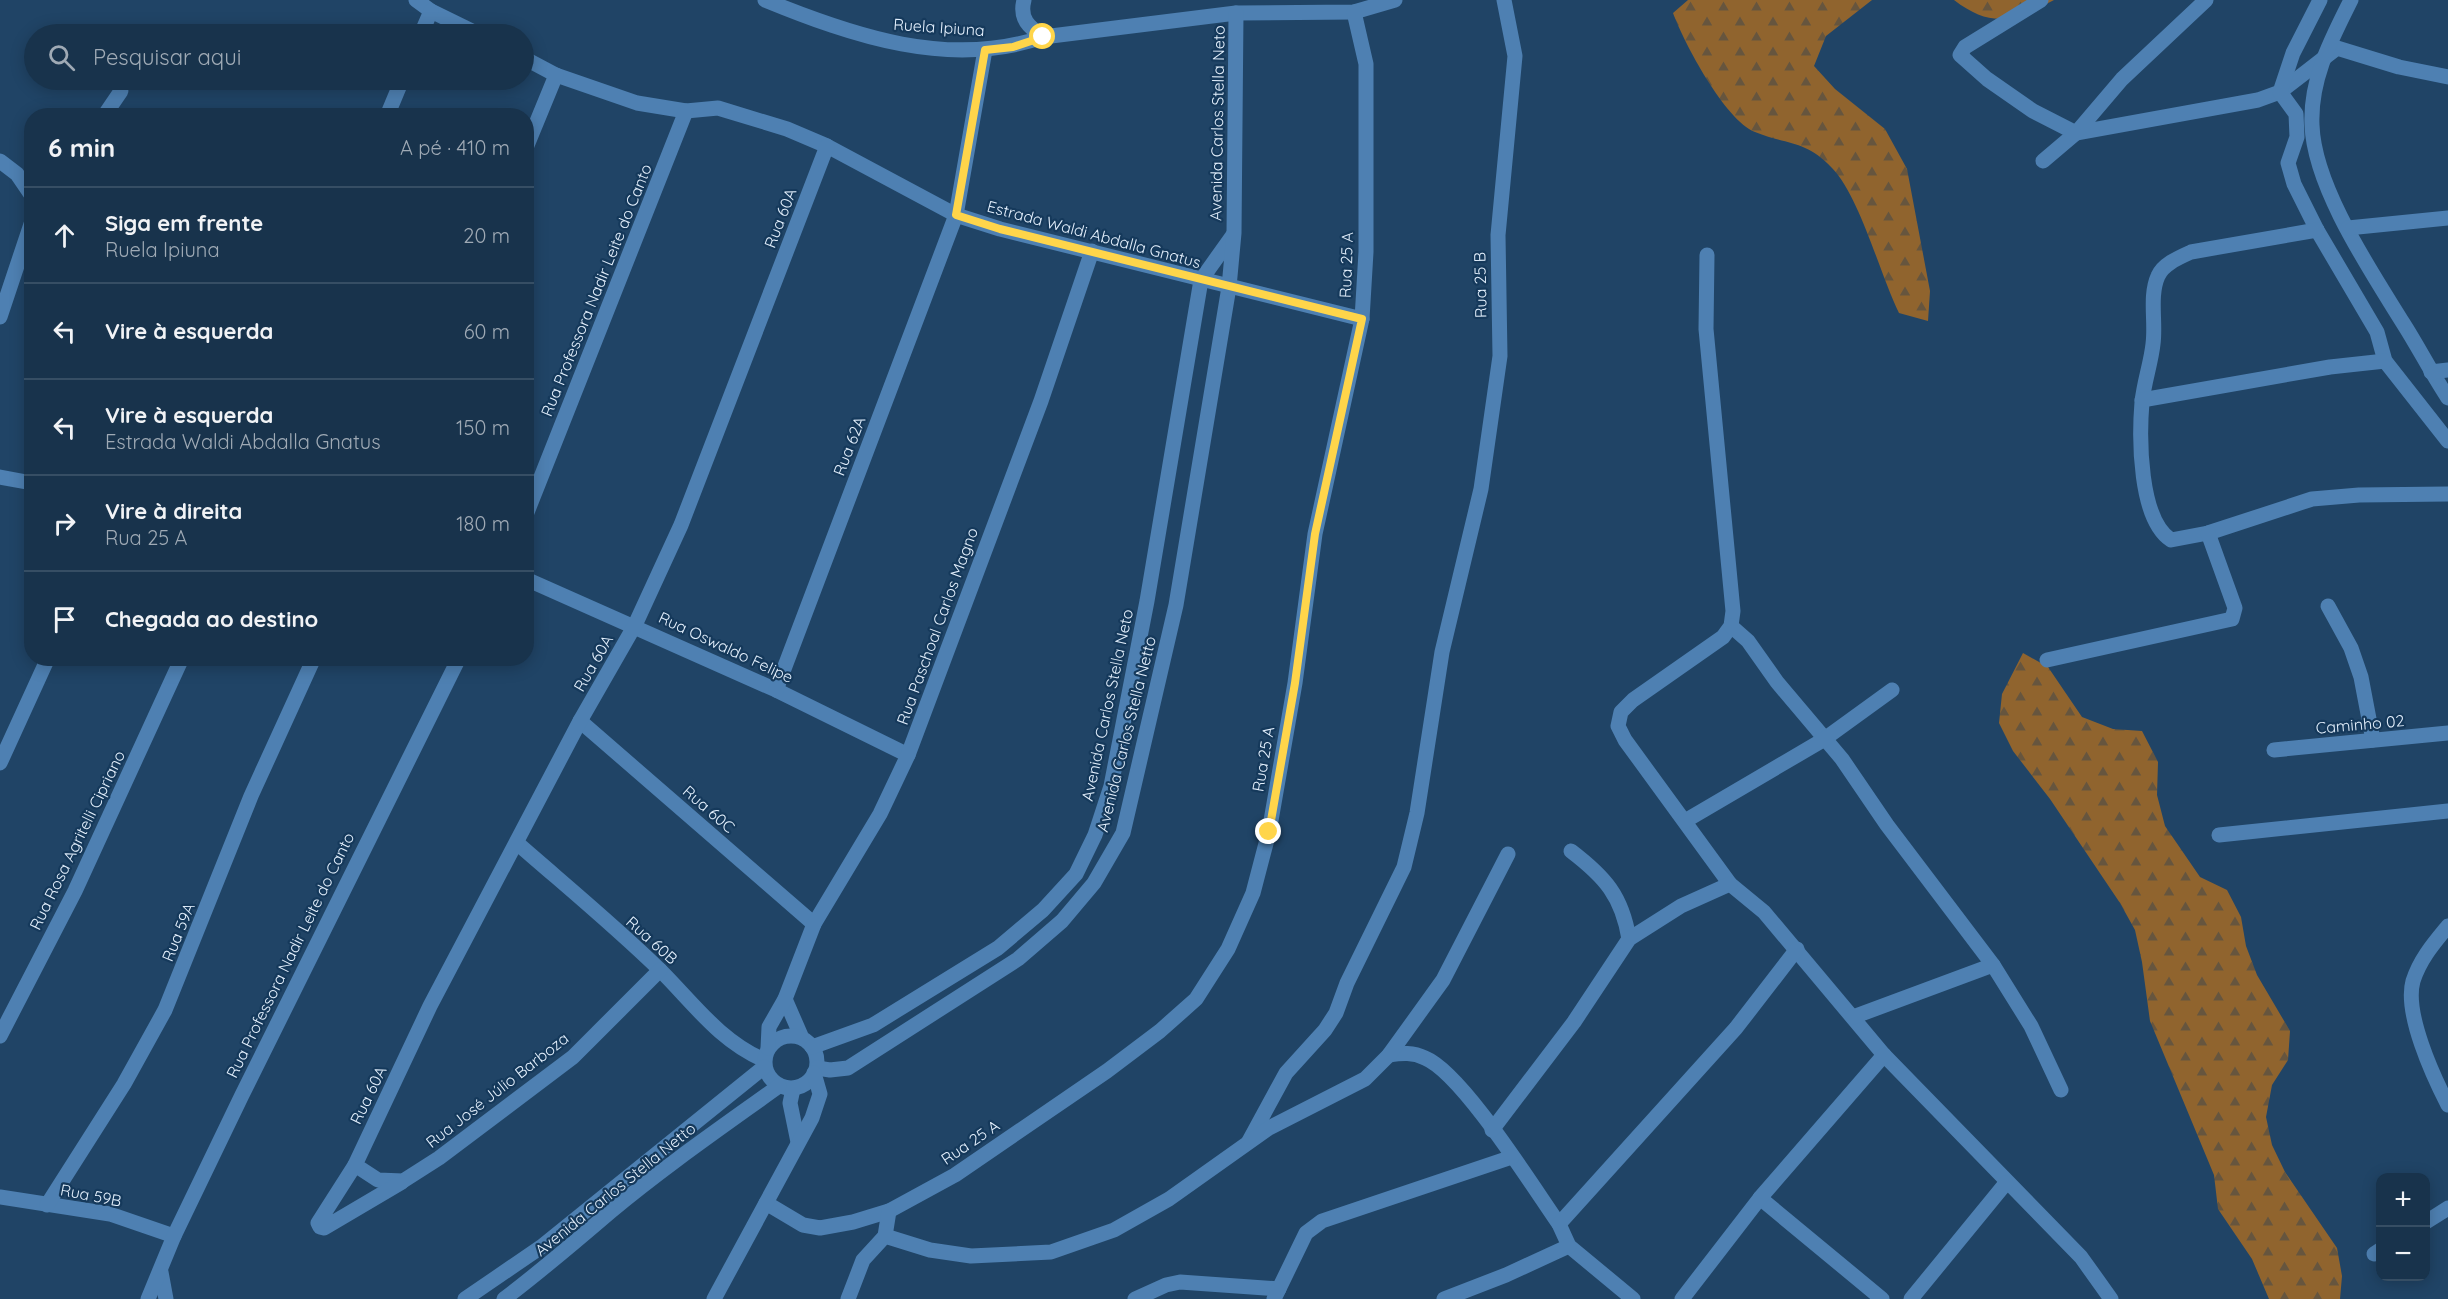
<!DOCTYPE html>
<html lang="pt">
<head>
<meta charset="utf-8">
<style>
  :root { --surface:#18334c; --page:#213b53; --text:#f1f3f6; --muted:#9faab5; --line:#364e64 }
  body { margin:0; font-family:Quicksand,sans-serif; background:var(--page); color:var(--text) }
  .controls { position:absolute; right:18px; bottom:18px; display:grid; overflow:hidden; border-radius:12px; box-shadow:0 3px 15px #0003 }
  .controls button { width:54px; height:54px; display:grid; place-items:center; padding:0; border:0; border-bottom:2px solid var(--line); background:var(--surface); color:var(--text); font:30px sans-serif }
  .stop { position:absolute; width:18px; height:18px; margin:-14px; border:4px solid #ffd54a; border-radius:50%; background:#fff }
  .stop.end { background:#ffd54a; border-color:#fff; box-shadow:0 2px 6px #0008 }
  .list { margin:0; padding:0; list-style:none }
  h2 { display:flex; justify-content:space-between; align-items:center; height:78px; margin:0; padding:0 24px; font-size:26px }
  h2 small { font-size:20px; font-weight:400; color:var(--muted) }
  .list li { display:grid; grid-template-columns:39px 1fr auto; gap:18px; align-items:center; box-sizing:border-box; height:96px; padding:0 24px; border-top:2px solid var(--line) }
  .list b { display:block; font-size:22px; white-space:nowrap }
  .list p { margin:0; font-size:20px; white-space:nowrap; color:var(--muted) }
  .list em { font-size:20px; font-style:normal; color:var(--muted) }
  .icon { flex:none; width:33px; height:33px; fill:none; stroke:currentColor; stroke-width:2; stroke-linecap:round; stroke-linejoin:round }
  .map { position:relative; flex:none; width:2448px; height:1299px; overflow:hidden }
  .search { position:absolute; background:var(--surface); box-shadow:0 3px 15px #0003; left:24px; top:24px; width:510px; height:66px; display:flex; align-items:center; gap:15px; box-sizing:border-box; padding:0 21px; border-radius:33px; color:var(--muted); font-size:22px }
  .panel { position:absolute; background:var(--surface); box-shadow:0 3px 15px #0003; left:24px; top:108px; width:510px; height:558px; border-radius:24px }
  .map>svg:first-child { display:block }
  .forest { fill:url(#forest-firs) }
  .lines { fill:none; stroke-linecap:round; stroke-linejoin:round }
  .minor { stroke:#4e80b2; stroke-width:15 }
  .route { stroke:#ffd54a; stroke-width:8 }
  .labels { text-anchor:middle; stroke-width:4.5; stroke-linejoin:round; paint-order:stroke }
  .street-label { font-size:16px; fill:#e4f0fd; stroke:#15395b }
</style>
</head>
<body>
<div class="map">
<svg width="2448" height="1299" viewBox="0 0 2448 1299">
  <defs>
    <pattern id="forest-firs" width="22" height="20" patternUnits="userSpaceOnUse" patternTransform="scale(1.5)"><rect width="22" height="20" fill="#90642e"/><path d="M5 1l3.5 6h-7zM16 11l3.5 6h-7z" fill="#66553e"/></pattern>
  </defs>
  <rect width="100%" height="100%" fill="#204466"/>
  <!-- forest -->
  <g class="forest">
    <path d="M1688,0H1872L1826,36L1814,66L1835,89L1885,129L1907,169L1930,291L1928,321L1899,313C1879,272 1860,197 1832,168C1806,140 1787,145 1755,132C1725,120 1684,43 1673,13Z"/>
    <path d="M1954,0H2054C2014,21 1992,29 1954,0Z"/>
    <path d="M2023,653L2048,667L2082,717L2113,729L2142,731L2158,762L2157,795L2165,826L2200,877L2227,890L2241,917L2246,946L2257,975L2290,1031L2288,1060L2272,1085L2266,1117L2272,1145L2285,1172L2337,1248L2342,1276L2340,1299H2269L2252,1259L2218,1209L2214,1175L2150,1021L2142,962L2135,930L2120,903L2050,799L2013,751L1999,723L2002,694Z"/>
  </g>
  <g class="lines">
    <!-- minor -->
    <g class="minor">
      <path d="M416,0L431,11L478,34"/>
      <path d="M765,0C853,36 949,69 1043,37"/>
      <path d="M1024,0C1019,19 1029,27 1043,37L1236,13L1354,12L1395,0"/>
      <path d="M2041,0L1965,47L1960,55L1987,79L2033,111L2076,133L2258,100L2280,92L2337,48L2399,67L2448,77"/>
      <path d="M2320,0L2293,53L2280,92L2296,114L2297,137L2288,163L2294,184L2317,230L2377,332L2385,361L2448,441"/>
      <path d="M2351,0C2331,40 2310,79 2312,125C2314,187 2371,271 2403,323C2419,348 2432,374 2448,398"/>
      <path d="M421,34L431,11"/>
      <path d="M524,58L556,75L637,103L686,111L718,108L787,129L827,146L956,215L1000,229L1362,319"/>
      <path d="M104,116L121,91"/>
      <path d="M387,116L402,80"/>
      <path d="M526,148L556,75"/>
      <path d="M0,161L17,174L32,196"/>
      <path d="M2043,161L2076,133L2122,79L2206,0"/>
      <path d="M2348,228L2448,218"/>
      <path d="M2317,230L2191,252C2180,257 2163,264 2158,276C2149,296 2156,322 2153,344C2151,363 2144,382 2142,402C2139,438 2139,519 2171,540L2208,533L2312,499L2359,495L2448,494"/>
      <path d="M1707,255L1706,329L1733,611L1731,626L1723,637L1633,700L1621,712L1618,726L1625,740L1730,884L1764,912L1884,1055L2081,1257L2111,1299"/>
      <path d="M0,317L32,221"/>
      <path d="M2431,372L2448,370"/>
      <path d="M2142,400L2330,367L2385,361"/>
      <path d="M0,477L32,483"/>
      <path d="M526,515L686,111"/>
      <path d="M526,579L776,690L908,755"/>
      <path d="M2328,606L2351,648L2361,677L2373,740"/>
      <path d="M1731,626L1748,641L1777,682L1842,759L1887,825L1993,965L2031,1026L2061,1090"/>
      <path d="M2047,660L2232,619L2235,608L2208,533"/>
      <path d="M776,690L956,215L985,50"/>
      <path d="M580,721L814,924"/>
      <path d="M2274,750L2448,733"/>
      <path d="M0,763L48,658"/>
      <path d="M1685,821L1823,740L1892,690"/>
      <path d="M2219,835L2448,811"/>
      <path d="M517,843C565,885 615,926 661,971C694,1004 720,1041 764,1060"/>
      <path d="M1571,851C1605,877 1622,896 1629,939"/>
      <path d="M2448,926C2434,943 2420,959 2413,981C2404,1013 2433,1076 2448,1105"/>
      <path d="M660,970L573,1057L439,1158L403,1181L378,1180L355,1165L430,1006L580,721L635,625L681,525L827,146"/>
      <path d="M785,999L802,1038"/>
      <path d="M1853,1017L1993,965"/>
      <circle cx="791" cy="1062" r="26"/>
      <path d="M0,1036L75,891L182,658"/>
      <path d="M812,1047L873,1025L998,948L1043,910L1076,874L1095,835L1111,786L1147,601L1201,280L1233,235"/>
      <path d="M768,1048L769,1027L785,999L814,924L880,814L908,755L1041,401L1092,251"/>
      <path d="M1389,1055C1402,1053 1413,1052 1425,1058C1462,1073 1533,1187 1559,1224L1569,1246L1633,1299"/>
      <path d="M817,1068L830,1070L848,1068L1018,959L1062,921L1094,883L1123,833L1176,605L1229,287L1234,233L1236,13"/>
      <path d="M793,1089L790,1103L798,1142"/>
      <path d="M1492,1130L1574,1022L1629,939L1681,906L1730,884"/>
      <path d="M1249,1141L1286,1073L1325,1030L1336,1013L1347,983L1404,867L1417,813L1442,652L1481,489L1500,356L1498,235L1515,56L1504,0"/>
      <path d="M355,1165L318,1223L320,1227L324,1228L402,1182"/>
      <path d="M0,1197L110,1214L174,1236"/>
      <path d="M1760,1198L1882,1299"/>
      <path d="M766,1203L803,1225L820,1228L853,1222L889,1211L955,1175L1107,1071L1160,1031L1196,999L1228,949L1253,893L1269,832L1295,683L1315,534L1362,319L1366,252V64L1354,12"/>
      <path d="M47,1205L124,1084L165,1010L251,796L314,658"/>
      <path d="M2426,1222L2448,1208"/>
      <path d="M1559,1224L1736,1028L1797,949"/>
      <path d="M885,1236L930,1250L971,1256L1051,1252L1114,1230L1169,1199L1269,1128L1365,1079L1389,1055L1443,980L1508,854"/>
      <path d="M2374,1254L2380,1250"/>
      <path d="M161,1272L166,1299"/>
      <path d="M148,1299L174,1236L242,1095L459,658"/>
      <path d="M465,1299L541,1247L764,1067"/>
      <path d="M504,1299C541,1271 575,1242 610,1212C664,1167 722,1127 779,1086"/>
      <path d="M714,1299L812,1118L820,1094L814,1073"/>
      <path d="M848,1299L863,1260L885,1236L889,1211"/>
      <path d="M1135,1299L1166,1285L1180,1282L1279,1289"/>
      <path d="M1274,1299L1306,1233L1322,1221L1512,1157"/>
      <path d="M1444,1299L1506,1275L1569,1246"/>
      <path d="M1682,1299L1760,1198L1884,1055"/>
      <path d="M1911,1299L2006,1183"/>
    </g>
  </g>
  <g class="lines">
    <!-- route -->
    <path class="route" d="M1043,37L1013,47L985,50L956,215L1000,229L1362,319L1315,534L1295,683L1269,832"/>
  </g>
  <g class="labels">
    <!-- street labels -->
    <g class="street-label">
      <text transform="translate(939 27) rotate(4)" y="6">Ruela Ipiuna</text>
      <text transform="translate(1217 123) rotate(-89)" y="6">Avenida Carlos Stella Neto</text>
      <text transform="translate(780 218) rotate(-69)" y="6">Rua 60A</text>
      <text transform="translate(1094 234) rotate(15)" y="6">Estrada Waldi Abdalla Gnatus</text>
      <text transform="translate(1346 265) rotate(-88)" y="6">Rua 25 A</text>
      <text transform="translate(1480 285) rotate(-91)" y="6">Rua 25 B</text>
      <text transform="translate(596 290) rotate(-68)" y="6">Rua Professora Nadir Leite do Canto</text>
      <text transform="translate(849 446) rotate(-69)" y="6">Rua 62A</text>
      <text transform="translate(937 626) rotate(-70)" y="6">Rua Paschoal Carlos Magno</text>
      <text transform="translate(726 647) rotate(25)" y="6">Rua Oswaldo Felipe</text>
      <text transform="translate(593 663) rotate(-60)" y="6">Rua 60A</text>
      <text transform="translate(1107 705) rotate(-78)" y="6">Avenida Carlos Stella Neto</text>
      <text transform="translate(2360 724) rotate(-5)" y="6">Caminho 02</text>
      <text transform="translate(1126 734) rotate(-76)" y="6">Avenida Carlos Stella Netto</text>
      <text transform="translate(1263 759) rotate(-80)" y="6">Rua 25 A</text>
      <text transform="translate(709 809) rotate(41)" y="6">Rua 60C</text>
      <text transform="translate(77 840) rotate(-64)" y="6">Rua Rosa Agritelli Cipriano</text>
      <text transform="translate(178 932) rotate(-68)" y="6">Rua 59A</text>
      <text transform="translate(652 940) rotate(42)" y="6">Rua 60B</text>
      <text transform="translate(290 955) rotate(-64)" y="6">Rua Professora Nadir Leite do Canto</text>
      <text transform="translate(497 1090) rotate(-38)" y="6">Rua José Júlio Barboza</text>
      <text transform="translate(368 1095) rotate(-64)" y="6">Rua 60A</text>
      <text transform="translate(970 1142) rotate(-34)" y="6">Rua 25 A</text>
      <text transform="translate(615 1189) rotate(-39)" y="6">Avenida Carlos Stella Netto</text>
      <text transform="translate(91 1195) rotate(11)" y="6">Rua 59B</text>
    </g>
  </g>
</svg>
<div class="controls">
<button>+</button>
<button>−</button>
</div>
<div class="stop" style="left:1043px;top:37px"></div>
<div class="stop end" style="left:1269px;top:832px"></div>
<div class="search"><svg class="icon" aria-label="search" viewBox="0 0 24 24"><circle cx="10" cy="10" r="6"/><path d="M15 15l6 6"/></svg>Pesquisar aqui</div>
<section class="panel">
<h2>6 min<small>A pé · 410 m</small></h2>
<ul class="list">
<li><svg class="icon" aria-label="ahead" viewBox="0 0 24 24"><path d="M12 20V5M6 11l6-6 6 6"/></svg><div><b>Siga em frente</b><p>Ruela Ipiuna</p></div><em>20 m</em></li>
<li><svg class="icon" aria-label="left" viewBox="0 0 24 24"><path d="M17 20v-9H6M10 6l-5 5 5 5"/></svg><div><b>Vire à esquerda</b></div><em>60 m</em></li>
<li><svg class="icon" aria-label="left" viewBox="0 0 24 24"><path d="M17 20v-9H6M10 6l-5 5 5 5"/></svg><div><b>Vire à esquerda</b><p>Estrada Waldi Abdalla Gnatus</p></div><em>150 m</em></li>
<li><svg class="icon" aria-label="right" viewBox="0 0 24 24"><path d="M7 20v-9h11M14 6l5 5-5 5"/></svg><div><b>Vire à direita</b><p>Rua 25 A</p></div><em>180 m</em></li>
<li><svg class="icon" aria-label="arrive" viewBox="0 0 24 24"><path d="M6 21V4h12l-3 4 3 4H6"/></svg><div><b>Chegada ao destino</b></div></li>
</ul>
</section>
</div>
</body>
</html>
